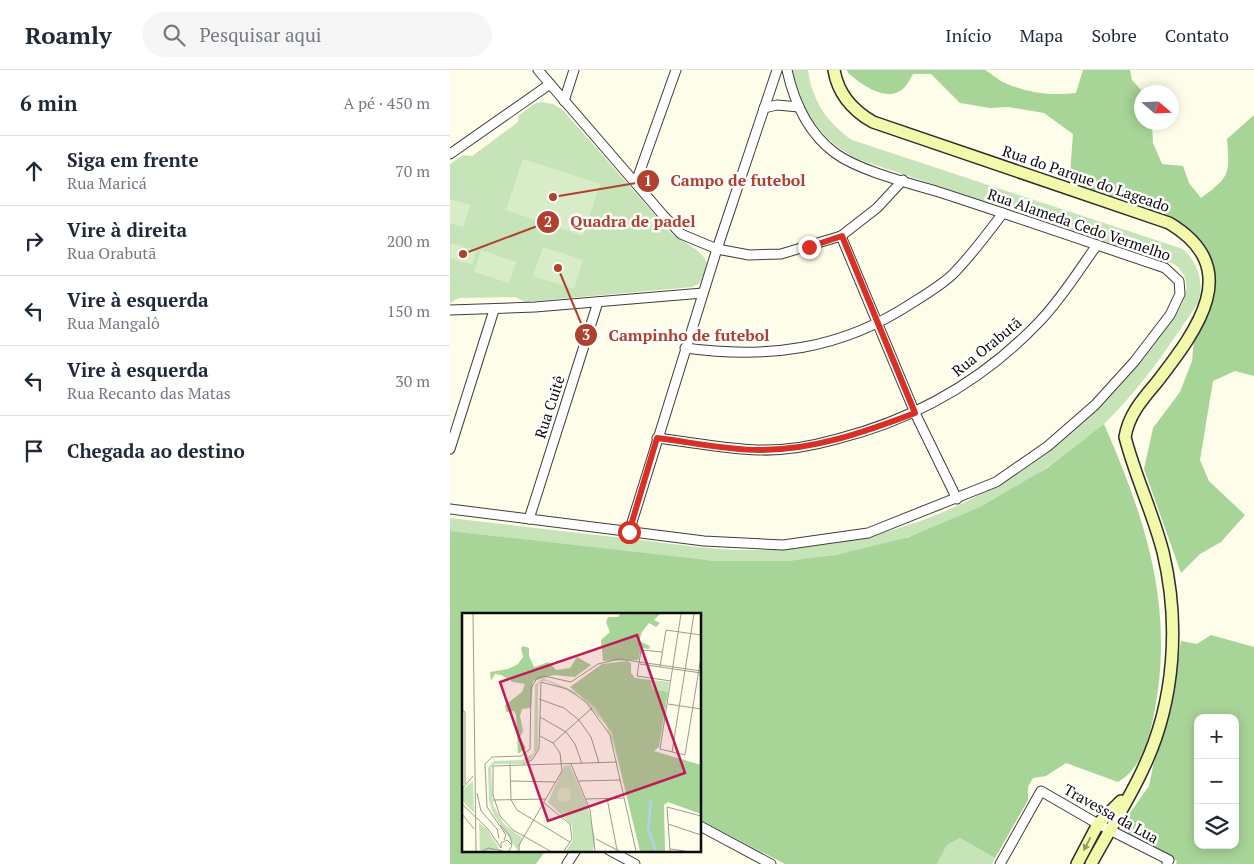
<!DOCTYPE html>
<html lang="pt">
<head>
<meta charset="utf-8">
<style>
  :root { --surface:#fff; --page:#f6f6f7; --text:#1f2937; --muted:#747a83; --line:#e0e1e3 }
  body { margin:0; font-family:"PT Serif",serif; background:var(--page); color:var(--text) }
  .controls { position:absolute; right:15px; bottom:15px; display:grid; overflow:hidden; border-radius:10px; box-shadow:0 2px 12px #0003 }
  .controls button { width:45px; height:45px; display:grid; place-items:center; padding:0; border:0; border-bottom:1px solid var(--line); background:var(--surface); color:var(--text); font:25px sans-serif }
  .compass { position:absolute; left:684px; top:15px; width:45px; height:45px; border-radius:50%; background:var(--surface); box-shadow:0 2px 12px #0003; rotate:109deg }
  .stop { position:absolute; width:15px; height:15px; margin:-11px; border:4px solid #d93025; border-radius:50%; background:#fff }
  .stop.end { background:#d93025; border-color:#fff; box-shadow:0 1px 5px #0008 }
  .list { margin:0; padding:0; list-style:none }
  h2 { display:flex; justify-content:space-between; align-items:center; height:65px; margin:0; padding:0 20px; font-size:21px }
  h2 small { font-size:16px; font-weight:400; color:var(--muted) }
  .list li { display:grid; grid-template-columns:32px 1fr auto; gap:15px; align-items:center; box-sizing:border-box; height:70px; padding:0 20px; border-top:1px solid var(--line) }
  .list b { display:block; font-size:19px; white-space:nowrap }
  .list p { margin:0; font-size:16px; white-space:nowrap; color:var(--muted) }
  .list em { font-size:16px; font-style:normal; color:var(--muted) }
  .icon { flex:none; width:28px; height:28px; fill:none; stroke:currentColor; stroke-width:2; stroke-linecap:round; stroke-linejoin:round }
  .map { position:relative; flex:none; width:804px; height:794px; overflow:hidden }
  header { display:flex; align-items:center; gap:30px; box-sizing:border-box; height:70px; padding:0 25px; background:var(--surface); border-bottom:1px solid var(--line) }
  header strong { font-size:24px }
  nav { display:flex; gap:28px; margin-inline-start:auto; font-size:18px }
  .search { width:350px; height:45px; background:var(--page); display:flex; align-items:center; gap:12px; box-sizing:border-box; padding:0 18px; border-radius:28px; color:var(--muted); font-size:19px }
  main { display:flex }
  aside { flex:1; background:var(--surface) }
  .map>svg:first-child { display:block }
  .green { fill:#c6e4b7 }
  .forest { fill:#a7d497; fill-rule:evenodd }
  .pitch { fill:#d9ecc8 }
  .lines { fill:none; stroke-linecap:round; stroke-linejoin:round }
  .street-casing { stroke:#3e3e3e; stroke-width:11 }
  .secondary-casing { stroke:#2d2d2d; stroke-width:14 }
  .street { stroke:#fff; stroke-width:9 }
  .secondary { stroke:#f2f9aa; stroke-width:11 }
  .oneway { fill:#969a6a }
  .route { stroke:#d93025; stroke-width:6 }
  .labels { text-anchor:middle; stroke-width:5; stroke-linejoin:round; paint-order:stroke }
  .street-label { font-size:15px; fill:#0b0b0b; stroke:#fff }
  .inset-river { fill:none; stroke:#b3cef1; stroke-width:2.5 }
  .inset-road { fill:none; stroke:#9c9c91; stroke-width:1 }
  .view { fill:#c2185b; fill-opacity:0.15; stroke:#c2185b; stroke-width:2.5 }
  .inset-edge { fill:none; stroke:#0b0b0b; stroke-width:2.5 }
  .leader { fill:none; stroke:#af412e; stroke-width:2 }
  .callout-dot { fill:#af412e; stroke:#fff; stroke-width:2 }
  .mark-label { font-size:15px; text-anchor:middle; font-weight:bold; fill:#fff }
  .callout-label { font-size:16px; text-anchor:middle; font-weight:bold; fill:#af412e; stroke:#fff; stroke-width:5; stroke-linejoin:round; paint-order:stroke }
</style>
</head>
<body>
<header>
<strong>Roamly</strong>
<div class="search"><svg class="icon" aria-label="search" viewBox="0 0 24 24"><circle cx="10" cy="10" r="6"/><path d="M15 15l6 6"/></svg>Pesquisar aqui</div>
<nav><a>Início</a><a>Mapa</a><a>Sobre</a><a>Contato</a></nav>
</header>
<main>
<aside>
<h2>6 min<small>A pé · 450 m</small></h2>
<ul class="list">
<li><svg class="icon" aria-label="ahead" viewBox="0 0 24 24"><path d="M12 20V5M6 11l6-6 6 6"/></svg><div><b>Siga em frente</b><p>Rua Maricá</p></div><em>70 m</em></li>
<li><svg class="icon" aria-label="right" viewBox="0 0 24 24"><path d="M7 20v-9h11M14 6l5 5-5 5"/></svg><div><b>Vire à direita</b><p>Rua Orabutã</p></div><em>200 m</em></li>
<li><svg class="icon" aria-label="left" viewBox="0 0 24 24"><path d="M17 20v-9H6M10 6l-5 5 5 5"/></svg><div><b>Vire à esquerda</b><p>Rua Mangalô</p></div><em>150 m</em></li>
<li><svg class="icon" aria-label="left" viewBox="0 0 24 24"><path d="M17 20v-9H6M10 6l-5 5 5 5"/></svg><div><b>Vire à esquerda</b><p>Rua Recanto das Matas</p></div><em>30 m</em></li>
<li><svg class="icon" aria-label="arrive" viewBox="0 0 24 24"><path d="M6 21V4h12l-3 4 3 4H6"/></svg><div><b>Chegada ao destino</b></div></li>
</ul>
</aside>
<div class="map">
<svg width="804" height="794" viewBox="0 0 804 794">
  <rect width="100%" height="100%" fill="#fdfdea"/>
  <!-- green -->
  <g class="green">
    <path d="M342,0H358C362,30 377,53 402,70L733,179C749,194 754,212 748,233C720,275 691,318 655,353C647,361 637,367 628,374C540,446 426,490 312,492C266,493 222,487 177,482C118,475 59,468 0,461V448C61,455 121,462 182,469C220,473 257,480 295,480C466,482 612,402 711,265C726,245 752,215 724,194L407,89C371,70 349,40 342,0Z"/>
    <path d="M91,32L103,34L113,40L219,161C231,173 255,179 258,197L250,213L242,217L75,232L65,227L9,228L0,233V94L13,85L22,86L68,52L69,45L86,33Z"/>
    <path d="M510,768L545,788L542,794H487L497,775Z"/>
  </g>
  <!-- forest -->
  <g class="forest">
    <path d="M397,0H535C542,4 548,10 555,13C578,23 601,26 626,23L633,0H680L682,10L691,20L692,52L702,53L703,73L712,94L733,96L739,113L751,128C780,107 780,104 777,69L804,45V306L785,301L763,311L750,390L759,411L795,445L771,472L750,484L731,503L694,399L703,358L730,322L742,291L744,268L758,242L763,217L749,172L730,155L616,115L620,104L623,64L594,43L558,37L540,38L510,33L481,4H463C460,9 458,14 454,18C437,34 411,14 398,3Z"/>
    <path d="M654,354C696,450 725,538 704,644C699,669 691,699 668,712L616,693L596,706L583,708L578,717V730L545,788L510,768L497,775L487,794H335L250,750V544H14V780H96L86,794H0V461L265,491H338L386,485L459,467L530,437L597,398Z"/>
    <path d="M761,565L804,577V794H726L727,791L680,766L673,753L699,716L703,696L719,647L731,571L747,574ZM748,648H785V775H748Z"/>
  </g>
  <!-- pitch -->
  <g class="pitch">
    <path d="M73,89L150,114L133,166L56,140Z"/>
    <path d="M0,129L20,135L13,157L0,153Z"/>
    <path d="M1,173L26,181L22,195L0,188Z"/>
    <path d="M93,177L133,190L124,219L83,206Z"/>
    <path d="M31,180L66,192L59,213L24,202Z"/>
  </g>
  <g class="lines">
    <!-- street casing -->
    <g class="street-casing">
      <g id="street">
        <path d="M88,0L213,145L231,164L267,179L299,185L331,184L391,166L427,138L453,110"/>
        <path d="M114,31L124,0"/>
        <path d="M314,38L327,35L349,37"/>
        <path d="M0,84L100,14"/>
        <path d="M186,112L226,0"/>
        <path d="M391,166L465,343L507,429"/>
        <path d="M0,240L85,237L253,223"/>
        <path d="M235,278C318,289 391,280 462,233C475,225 490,216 502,205C521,186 537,164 553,143"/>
        <path d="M207,368C240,372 275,379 308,380C335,381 362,376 387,369C466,349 534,310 590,251C612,228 629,200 647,175"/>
        <path d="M0,379L44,240"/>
        <path d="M0,439L254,471L333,475L418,463L546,412L598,376L645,335L684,292L720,245L730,224L729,211L715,198C641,173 566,147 492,123C463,114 409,101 385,83C358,63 344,32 337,0"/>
        <path d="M79,449L148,232"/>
        <path d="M179,462L267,179L327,0"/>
        <path d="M250,756L321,794"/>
        <path d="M159,780L185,794"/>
        <path d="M117,794L126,780"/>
        <path d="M550,794L591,721L648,754L719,790L717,794"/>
      </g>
    </g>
    <!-- secondary casing -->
    <g class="secondary-casing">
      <g id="secondary">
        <path d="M384,0C388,24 402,40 423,52L719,153C795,198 747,260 707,312C692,330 679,344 675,367C685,406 703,443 713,482C730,553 725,631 694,697C679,730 658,762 641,794"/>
        <path d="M627,794L648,754L671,731"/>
      </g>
    </g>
    <!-- street -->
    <use href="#street" class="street"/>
    <!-- secondary -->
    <use href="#secondary" class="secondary"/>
  </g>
  <!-- one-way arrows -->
  <defs><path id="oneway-solid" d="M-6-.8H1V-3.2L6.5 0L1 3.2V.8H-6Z" transform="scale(1.25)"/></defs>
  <use class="oneway" href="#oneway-solid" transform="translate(637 774) rotate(118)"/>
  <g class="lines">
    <!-- route -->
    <path class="route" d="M179,462L207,368C240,372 276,380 310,380C364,380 415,362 465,343L392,166L359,177"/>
  </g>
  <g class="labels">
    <!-- street labels -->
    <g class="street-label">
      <text transform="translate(636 109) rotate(19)" y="5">Rua do Parque do Lageado</text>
      <text transform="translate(629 155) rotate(19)" y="5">Rua Alameda Cedo Vermelho</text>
      <text transform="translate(537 277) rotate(-39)" y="5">Rua Orabutã</text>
      <text transform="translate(100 337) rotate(-72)" y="5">Rua Cuitê</text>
      <text transform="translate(661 744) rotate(29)" y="5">Travessa da Lua</text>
    </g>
  </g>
  <!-- overview -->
  <g transform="translate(12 543)">
    <rect width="239" height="239" fill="#fdfdea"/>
    <path d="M81,65L119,81L133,94L146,112L156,137L178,238L152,133L144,112L118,83L85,68H79L76,72V136L69,146L60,151H33L29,155L31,192L42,211L60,225L56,238L32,202L27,188L26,155L32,148L60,147L72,140L73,72ZM189,67L207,69L206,79L190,76ZM108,152L126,194L133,225L131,238H104L111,227L110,212L86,189L102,153ZM11,168L12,200L0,187V177ZM17,210L25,216L38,237L18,238Z" fill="#c6e4b7"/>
    <path d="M158,1H198L192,7L198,10L194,14L187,10L180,19L177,28L188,33L187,36L179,35L176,47L141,48L139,27L148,19L144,9L146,4H156ZM61,33L67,35V43L72,54L87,49L94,57L108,55L115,44L129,52L113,64L92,62L71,68L69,95L60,96L58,103L61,118L58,124L64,135L56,141L54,102L52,98L44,99L43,92L60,79L63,71L51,69L39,62L33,61L29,68L28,59L46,56L56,51L61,44L59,35ZM165,48L169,50V60L173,65L189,67L190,76L206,79L197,134L192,138L239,152V201L206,189L202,192L203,238H178L150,120L133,94L108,74L140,51Z" fill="#a7d497"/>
    <path d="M95 182a7 7 0 1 1 14 0a7 7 0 1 1-14 0Z" fill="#d9ecc8"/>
    <path class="inset-river" d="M189,187L186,215L194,238"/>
    <path class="inset-road" d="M11,1L14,238M219,1L198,136L223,142L239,44M200,39L179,37L175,63L209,68M178,51L239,60M198,54L204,17L239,22M77,86L102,95L117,107L129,124L137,150M206,91L239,96M0,97L3,99V171M78,104L104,119L113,131L120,151M91,130L130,95M210,139L232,1M48,151L49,187L55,197L108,229M61,151L70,147L77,136L79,69L105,76L124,89L148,122L174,238M109,151L128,197L133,238M49,168L94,169M117,168L159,167M0,176L11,163M15,180L19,198L35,216L37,225M145,185L155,237M124,186L162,185M31,187L84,186M82,190L108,211L110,226L102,238M0,191L26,216L39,235M0,201L12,216M206,211L239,222M38,212L48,223L50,231M134,226L157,238M42,227L44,222L25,194L23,151L30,144L59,143L68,136L69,75L75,65L82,63L109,69L136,51L157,46L239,58M39,235V230L45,227L50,232L47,238M208,236L223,238M21,238L26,235L41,238M57,238V232L100,158L98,140L91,130L78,123M88,238L51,217L38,203L31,182V153L155,149M208,238L205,194L239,203"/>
    <path class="view" d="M175,22L223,160L86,208L38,69Z"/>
    <rect width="239" height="239" class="inset-edge"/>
  </g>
  <!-- callouts -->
  <path class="leader" d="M103 127L198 111M13 184L98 152M108 198L136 265"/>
  <g class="callout-dot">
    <circle cx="103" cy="127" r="5"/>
    <circle cx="13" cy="184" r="5"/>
    <circle cx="108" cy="198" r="5"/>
    <circle cx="198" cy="111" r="12"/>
    <circle cx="98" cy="152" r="12"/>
    <circle cx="136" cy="265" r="12"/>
  </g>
  <g class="mark-label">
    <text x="198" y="116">1</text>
    <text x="98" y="157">2</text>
    <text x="136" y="270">3</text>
  </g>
  <g class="callout-label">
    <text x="288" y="116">Campo de futebol</text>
    <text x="183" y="157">Quadra de padel</text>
    <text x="239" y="271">Campinho de futebol</text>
  </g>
</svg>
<div class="controls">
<button>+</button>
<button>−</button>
<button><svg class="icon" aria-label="layers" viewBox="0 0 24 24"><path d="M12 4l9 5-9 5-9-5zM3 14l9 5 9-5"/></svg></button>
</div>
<svg class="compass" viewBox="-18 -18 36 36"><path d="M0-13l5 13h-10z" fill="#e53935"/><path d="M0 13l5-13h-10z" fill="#747a83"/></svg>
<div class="stop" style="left:179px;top:462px"></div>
<div class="stop end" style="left:359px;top:177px"></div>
</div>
</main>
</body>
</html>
